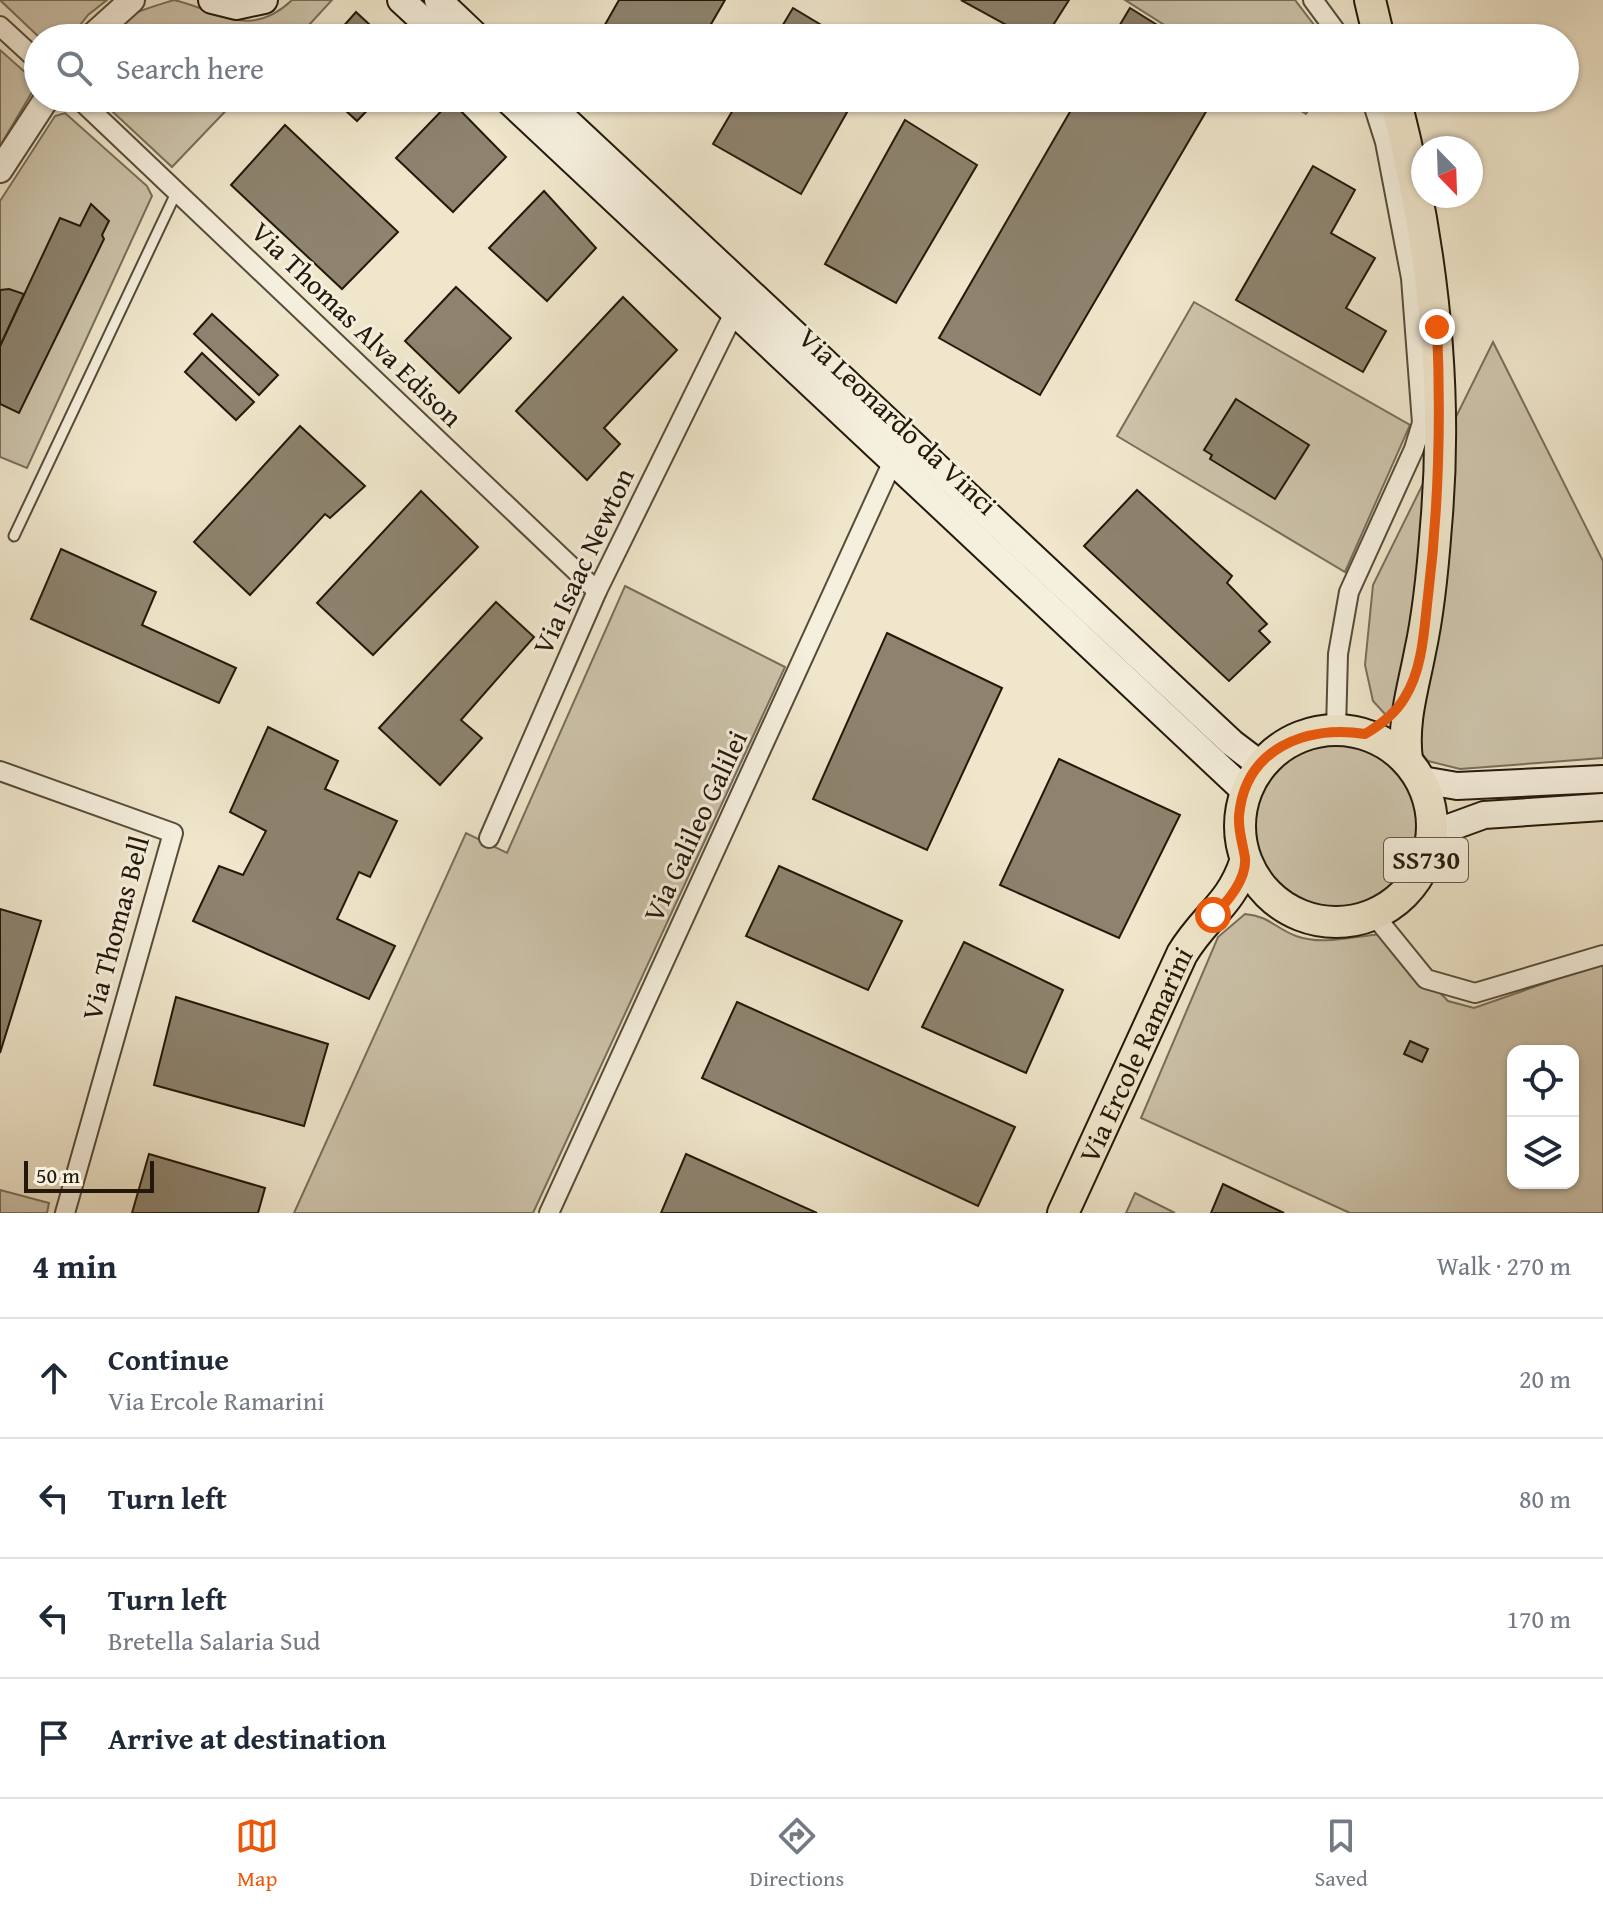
<!DOCTYPE html>
<html lang="en">
<head>
<meta charset="utf-8">
<style>
  :root { --surface:#fff; --page:#f2f2f3; --text:#1f2937; --muted:#747a83; --line:#e0e1e3; --accent:#ea580c }
  body { margin:0; font-family:"Gentium Book Plus",serif; background:var(--page); color:var(--text) }
  .controls { position:absolute; right:24px; bottom:24px; display:grid; overflow:hidden; border-radius:16px; box-shadow:0 2px 6px #0004 }
  .controls button { width:72px; height:72px; display:grid; place-items:center; padding:0; border:0; border-bottom:2px solid var(--line); background:var(--surface); color:var(--text); font:40px sans-serif }
  .compass { position:absolute; left:1411px; top:136px; width:72px; height:72px; border-radius:50%; background:var(--surface); box-shadow:0 2px 6px #0004; rotate:157deg }
  .scale { position:absolute; left:24px; bottom:20px; width:130px; box-sizing:border-box; padding-left:8px; border:4px solid #23180a; border-top:0; font-size:22px; line-height:28px; white-space:nowrap; color:#23180a; -webkit-text-stroke:6px #f5efdd; paint-order:stroke }
  .stop { position:absolute; width:24px; height:24px; margin:-18px; border:6px solid #ea580c; border-radius:50%; background:#fff }
  .stop.end { background:#ea580c; border-color:#fff; box-shadow:0 2px 8px #0008 }
  .list { margin:0; padding:0; list-style:none }
  h2 { display:flex; justify-content:space-between; align-items:center; height:104px; margin:0; padding:0 32px; font-size:34px }
  h2 small { font-size:26px; font-weight:400; color:var(--muted) }
  .list li { display:grid; grid-template-columns:52px 1fr auto; gap:24px; align-items:center; box-sizing:border-box; height:120px; padding:0 32px; border-top:2px solid var(--line) }
  .list b { display:block; font-size:30px; white-space:nowrap }
  .list p { margin:0; font-size:26px; white-space:nowrap; color:var(--muted) }
  .list em { font-size:26px; font-style:normal; color:var(--muted) }
  .icon { flex:none; width:44px; height:44px; fill:none; stroke:currentColor; stroke-width:2; stroke-linecap:round; stroke-linejoin:round }
  .map { position:relative; flex:none; width:1603px; height:1213px; overflow:hidden }
  .search { position:absolute; background:var(--surface); box-shadow:0 2px 6px #0004; left:24px; right:24px; top:24px; height:88px; display:flex; align-items:center; gap:20px; box-sizing:border-box; padding:0 28px; border-radius:44px; color:var(--muted); font-size:30px }
  .sheet { height:584px; background:var(--surface) }
  nav { display:flex; justify-content:space-around; align-items:center; box-sizing:border-box; height:112px; border-top:2px solid var(--line); background:var(--surface); font-size:22px; color:var(--muted) }
  nav a { display:grid; justify-items:center; gap:4px }
  nav .on { color:var(--accent) }
  .map>svg:first-child { display:block }
  .green { fill:#ccc3aa; stroke:#786e5a; stroke-width:2; fill-rule:evenodd }
  .building { fill:#8d836e; stroke:#23180a; stroke-width:2 }
  .lines { fill:none; stroke-linecap:round; stroke-linejoin:round }
  .service-casing { stroke:#564c3a; stroke-width:13 }
  .minor-casing { stroke:#564c3a; stroke-width:22 }
  .tertiary-casing { stroke:#564c3a; stroke-width:28 }
  .secondary-casing { stroke:#23180a; stroke-width:30 }
  .primary-casing { stroke:#23180a; stroke-width:34 }
  .service { stroke:#f5efdd; stroke-width:9 }
  .minor { stroke:#f5efdd; stroke-width:18 }
  .tertiary { stroke:#f5efdd; stroke-width:24 }
  .secondary { stroke:#f5efdd; stroke-width:26 }
  .primary { stroke:#efe6cb; stroke-width:30 }
  .route { stroke:#ea580c; stroke-width:10 }
  .labels { text-anchor:middle; stroke-width:6; stroke-linejoin:round; paint-order:stroke }
  .shield { fill:#f5efdd; stroke:#625849; stroke-width:2 }
  .shield-label { font-size:26px; font-weight:bold; fill:#23180a }
  .street-label { font-size:28px; fill:#23180a; stroke:#f5efdd }
</style>
</head>
<body>
<div class="map">
<svg width="1603" height="1213" viewBox="0 0 1603 1213">
  <rect width="100%" height="100%" fill="#efe6cb"/>
  <filter id="stains"><feTurbulence type="fractalNoise" baseFrequency=".0025" numOctaves="4"/><feColorMatrix values="0 0 0 0 .2 0 0 0 0 .09 0 0 0 0 .02 0 0 0 .5 -.17"/></filter>
  <radialGradient id="worn" r=".72"><stop offset=".6" stop-color="#630" stop-opacity="0"/><stop offset="1" stop-color="#630" stop-opacity=".3"/></radialGradient>
  <!-- green -->
  <g class="green">
    <path d="M0,0H107L88,15L70,38H40Z"/>
    <path d="M174,0C218,10 249,41 292,0H332L297,38H102C114,16 152,7 174,0Z"/>
    <path d="M1125,0H1295L1324,38H1185Z"/>
    <path d="M0,50L26,73L34,89L0,146Z"/>
    <path d="M98,98H238L172,167Z"/>
    <path d="M1280,98H1316L1306,114Z"/>
    <path d="M65,113L147,186L152,196L27,468L0,457V201L55,116Z"/>
    <path d="M1194,302L1410,425L1345,572L1117,436Z"/>
    <path d="M1493,342L1603,561V758L1460,769L1428,761L1373,701L1365,665L1373,585Z"/>
    <path d="M625,586L785,667L533,1213H294L466,833L507,853Z"/>
    <circle cx="1333" cy="827" r="85"/>
    <path d="M1245,914C1269,916 1275,928 1296,936C1325,946 1353,936 1383,934L1448,1001L1474,1008L1603,963V1213H1350L1141,1118L1218,937ZM1513,1051H1573V1183H1513Z"/>
    <path d="M0,1190L49,1203L47,1213H0Z"/>
    <path d="M1135,1193L1175,1213H1126Z"/>
  </g>
  <!-- building -->
  <g class="building">
    <path d="M619,0H725L703,38H616L602,30Z"/>
    <path d="M961,0H1069L1045,38H1030Z"/>
    <path d="M793,8L843,38H775Z"/>
    <path d="M1130,8L1178,38H1112Z"/>
    <path d="M356,12L384,38H333Z"/>
    <path d="M332,98H379L357,121Z"/>
    <path d="M740,98H855L801,194L713,144Z"/>
    <path d="M1078,98H1214L1040,395L939,338Z"/>
    <path d="M451,101L506,157L453,212L396,158Z"/>
    <path d="M905,120L977,165L896,303L825,264Z"/>
    <path d="M285,125L398,232L342,289L231,185Z"/>
    <path d="M1313,166L1355,190L1331,233L1375,258L1346,308L1386,331L1363,372L1236,300Z"/>
    <path d="M544,191L596,248L547,301L489,248Z"/>
    <path d="M91,204L109,221L102,235L104,239L19,413L0,404V346L60,218L80,226Z"/>
    <path d="M456,287L511,338L459,393L405,341Z"/>
    <path d="M9,289L24,294L0,346V290Z"/>
    <path d="M623,297L677,350L604,428L620,444L587,480L516,411Z"/>
    <path d="M212,314L278,375L259,395L194,334Z"/>
    <path d="M202,353L254,402L236,420L185,372Z"/>
    <path d="M1236,399L1309,445L1275,499L1210,459L1212,455L1204,450Z"/>
    <path d="M300,426L365,486L330,518L325,514L250,595L194,542Z"/>
    <path d="M1137,490L1232,576L1227,583L1267,624L1259,631L1270,642L1229,681L1084,546Z"/>
    <path d="M421,491L478,547L373,655L317,603Z"/>
    <path d="M61,549L156,592L142,625L236,668L219,703L31,619Z"/>
    <path d="M496,602L534,637L461,720L482,738L440,785L379,728Z"/>
    <path d="M887,633L1002,688L927,850L813,799Z"/>
    <path d="M268,727L338,761L325,789L397,821L370,877L359,872L337,919L395,946L369,999L193,921L219,866L243,875L266,831L230,812Z"/>
    <path d="M1059,759L1180,815L1119,938L1000,885Z"/>
    <path d="M779,866L902,921L868,990L746,936Z"/>
    <path d="M0,909L41,921L0,1053Z"/>
    <path d="M964,942L1063,990L1026,1073L922,1027Z"/>
    <path d="M176,997L328,1044L304,1126L154,1085Z"/>
    <path d="M737,1002L1015,1127L978,1206L702,1078Z"/>
    <path d="M1410,1041L1428,1049L1422,1062L1404,1054Z"/>
    <path d="M149,1154L265,1188L258,1213H132Z"/>
    <path d="M686,1154L817,1213H661Z"/>
    <path d="M1223,1184L1284,1213H1211Z"/>
  </g>
  <g class="lines">
    <!-- service casing -->
    <g class="service-casing">
      <path id="service" d="M14,536L177,191"/>
    </g>
    <!-- minor casing -->
    <g class="minor-casing">
      <g id="minor">
        <path d="M1313,0L1341,38"/>
        <path d="M0,26L38,61"/>
        <path d="M78,98L597,591"/>
        <path d="M1336,729L1338,654L1349,592L1414,449L1422,423L1411,278L1385,142L1371,98"/>
        <path d="M0,771L173,833L65,1213"/>
        <path d="M489,838L597,591L735,311"/>
        <path d="M1374,915L1426,979L1475,993L1603,955"/>
        <path d="M549,1213L893,461"/>
      </g>
    </g>
    <!-- tertiary casing -->
    <g class="tertiary-casing">
      <g id="tertiary">
        <path d="M90,38L132,0"/>
        <path d="M0,170L47,98"/>
      </g>
    </g>
    <!-- secondary casing -->
    <g class="secondary-casing">
      <g id="secondary">
        <path d="M212,0L236,6L264,0"/>
        <path d="M401,0L442,38"/>
        <path d="M438,0L478,38"/>
        <path d="M506,98L1245,791"/>
        <path d="M542,98L1232,743L1261,765"/>
        <path d="M1422,780L1457,786L1603,779"/>
        <path d="M1432,834L1484,815L1603,807"/>
      </g>
    </g>
    <!-- primary casing -->
    <g class="primary-casing">
      <g id="primary">
        <path d="M1370,0L1379,38"/>
        <path d="M1395,98C1431,238 1449,381 1436,526C1433,567 1429,611 1420,652C1413,689 1402,722 1407,760"/>
        <circle cx="1336" cy="826" r="96"/>
        <path id="s1" d="M1063,1213L1182,954C1204,917 1231,905 1245,862"/>
      </g>
    </g>
    <!-- service -->
    <use href="#service" class="service"/>
    <!-- minor -->
    <use href="#minor" class="minor"/>
    <!-- tertiary -->
    <use href="#tertiary" class="tertiary"/>
    <!-- secondary -->
    <use href="#secondary" class="secondary"/>
    <!-- primary -->
    <use href="#primary" class="primary"/>
  </g>
  <g class="lines">
    <!-- route -->
    <path class="route" d="M1213,915C1227,903 1247,879 1245,858C1243,844 1238,831 1239,816C1245,748 1306,725 1365,734C1382,724 1396,713 1405,697C1423,668 1424,629 1428,596C1439,506 1441,417 1437,327"/>
  </g>
  <g class="labels">
    <!-- shield labels -->
    <rect class="shield" x="1384" y="838" width="84" height="44" rx="6"/>
    <g class="shield-label">
      <text x="1426" y="869">SS730</text>
    </g>
    <!-- street labels -->
    <g class="street-label">
      <text transform="translate(357 324) rotate(44)" y="10">Via Thomas Alva Edison</text>
      <text transform="translate(898 421) rotate(43)" y="10">Via Leonardo da Vinci</text>
      <text transform="translate(583 561) rotate(-65)" y="10">Via Isaac Newton</text>
      <text transform="translate(695 826) rotate(-65)" y="10">Via Galileo Galilei</text>
      <text transform="translate(115 928) rotate(-75)" y="10">Via Thomas Bell</text>
      <text dy="10" stroke="none"><textPath href="#s1" startOffset="174">Via Ercole Ramarini</textPath></text>
    </g>
  </g>
  <rect width="100%" height="100%" filter="url(#stains)"/>
  <rect width="100%" height="100%" fill="url(#worn)"/>
</svg>
<div class="controls">
<button><svg class="icon" aria-label="locate" viewBox="0 0 24 24"><circle cx="12" cy="12" r="6"/><path d="M12 2v4M12 18v4M2 12h4M18 12h4"/></svg></button>
<button><svg class="icon" aria-label="layers" viewBox="0 0 24 24"><path d="M12 4l9 5-9 5-9-5zM3 14l9 5 9-5"/></svg></button>
</div>
<svg class="compass" viewBox="-18 -18 36 36"><path d="M0-13l5 13h-10z" fill="#e53935"/><path d="M0 13l5-13h-10z" fill="#747a83"/></svg>
<div class="scale">50 m</div>
<div class="stop" style="left:1213px;top:915px"></div>
<div class="stop end" style="left:1437px;top:327px"></div>
<div class="search"><svg class="icon" aria-label="search" viewBox="0 0 24 24"><circle cx="10" cy="10" r="6"/><path d="M15 15l6 6"/></svg>Search here</div>
</div>
<section class="sheet">
<h2>4 min<small>Walk · 270 m</small></h2>
<ul class="list">
<li><svg class="icon" aria-label="ahead" viewBox="0 0 24 24"><path d="M12 20V5M6 11l6-6 6 6"/></svg><div><b>Continue</b><p>Via Ercole Ramarini</p></div><em>20 m</em></li>
<li><svg class="icon" aria-label="left" viewBox="0 0 24 24"><path d="M17 20v-9H6M10 6l-5 5 5 5"/></svg><div><b>Turn left</b></div><em>80 m</em></li>
<li><svg class="icon" aria-label="left" viewBox="0 0 24 24"><path d="M17 20v-9H6M10 6l-5 5 5 5"/></svg><div><b>Turn left</b><p>Bretella Salaria Sud</p></div><em>170 m</em></li>
<li><svg class="icon" aria-label="arrive" viewBox="0 0 24 24"><path d="M6 21V4h12l-3 4 3 4H6"/></svg><div><b>Arrive at destination</b></div></li>
</ul>
</section>
<nav>
<a class="on"><svg class="icon" aria-label="map" viewBox="0 0 24 24"><path d="M3 6l6-2 6 2 6-2v14l-6 2-6-2-6 2zM9 4v14M15 6v14"/></svg>Map</a>
<a><svg class="icon" aria-label="directions" viewBox="0 0 24 24"><path d="M12 3l9 9-9 9-9-9zM9 14v-3h6M13 9l2 2-2 2"/></svg>Directions</a>
<a><svg class="icon" aria-label="saved" viewBox="0 0 24 24"><path d="M7 4h10v16l-5-4-5 4z"/></svg>Saved</a>
</nav>
</body>
</html>
